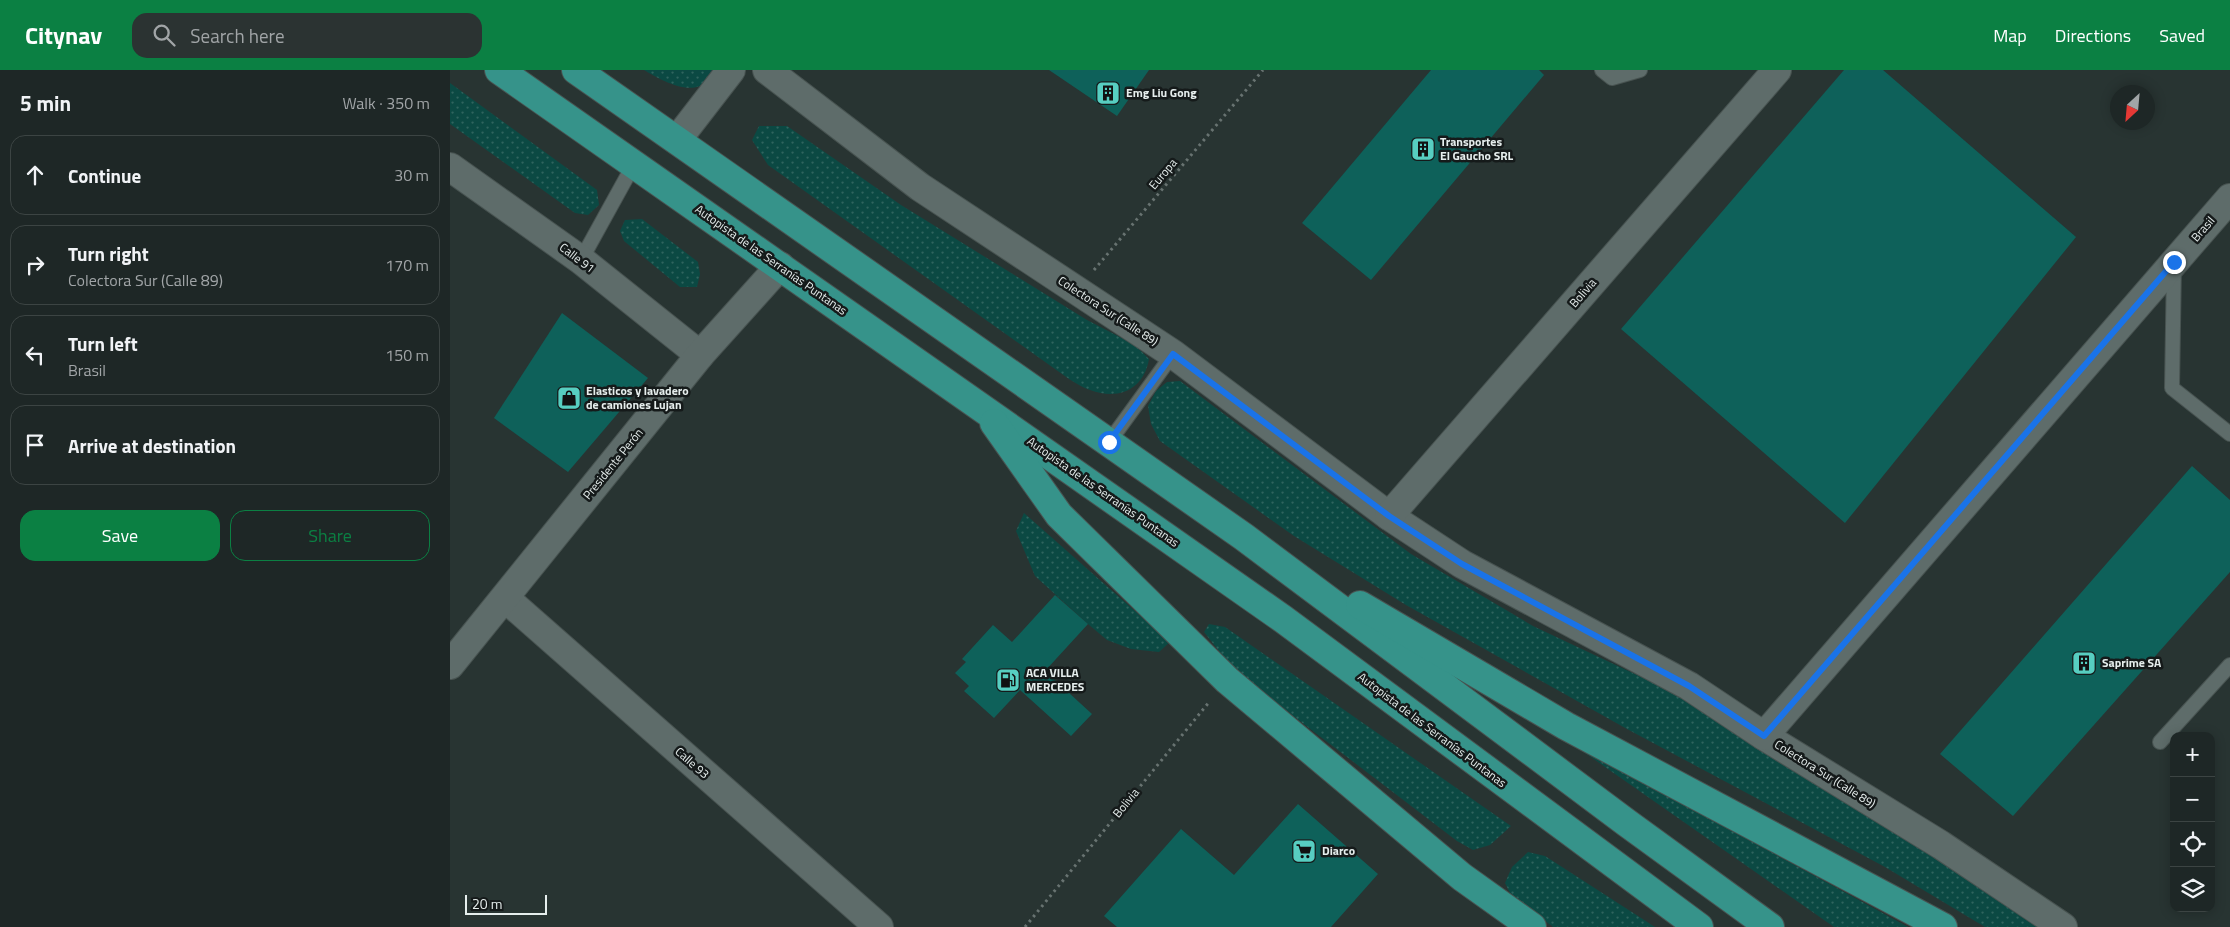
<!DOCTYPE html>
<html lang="en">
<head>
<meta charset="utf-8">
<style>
  :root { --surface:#1e2726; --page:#2b3332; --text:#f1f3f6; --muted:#a1a5a7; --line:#3c4443; --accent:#0b8043 }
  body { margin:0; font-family:"Titillium Web",sans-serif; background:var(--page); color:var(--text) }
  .controls { position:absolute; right:15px; bottom:15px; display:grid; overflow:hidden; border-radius:10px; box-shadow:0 2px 12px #0003 }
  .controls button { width:45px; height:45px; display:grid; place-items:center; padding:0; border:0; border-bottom:1px solid var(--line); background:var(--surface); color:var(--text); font:25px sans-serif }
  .compass { position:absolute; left:1660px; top:15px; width:45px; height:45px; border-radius:50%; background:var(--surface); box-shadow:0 2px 12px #0003; rotate:206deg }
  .scale { position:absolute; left:15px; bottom:12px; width:82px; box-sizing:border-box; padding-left:5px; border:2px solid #e6eeed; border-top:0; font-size:14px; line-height:18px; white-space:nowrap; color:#e6eeed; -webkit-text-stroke:4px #151a1a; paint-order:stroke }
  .stop { position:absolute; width:15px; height:15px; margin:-11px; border:4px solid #1a73e8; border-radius:50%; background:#fff }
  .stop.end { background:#1a73e8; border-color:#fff; box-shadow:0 1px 5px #0008 }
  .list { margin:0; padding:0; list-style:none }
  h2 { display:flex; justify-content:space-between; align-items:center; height:65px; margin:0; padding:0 20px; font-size:21px }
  h2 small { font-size:16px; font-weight:400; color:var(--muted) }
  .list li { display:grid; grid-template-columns:32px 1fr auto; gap:15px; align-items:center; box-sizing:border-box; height:80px; margin:0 10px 10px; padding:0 10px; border:1px solid var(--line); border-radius:15px }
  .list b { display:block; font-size:19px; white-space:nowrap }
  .list p { margin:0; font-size:16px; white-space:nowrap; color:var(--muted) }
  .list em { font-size:16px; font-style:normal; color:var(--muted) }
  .actions { display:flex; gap:10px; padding:15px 20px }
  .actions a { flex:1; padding:11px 0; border:1px solid var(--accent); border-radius:15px; text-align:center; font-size:18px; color:var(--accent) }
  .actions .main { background:var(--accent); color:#fff }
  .icon { flex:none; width:28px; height:28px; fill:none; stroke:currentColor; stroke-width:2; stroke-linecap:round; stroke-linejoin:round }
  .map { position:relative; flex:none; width:1780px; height:857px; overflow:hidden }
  header { display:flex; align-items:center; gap:30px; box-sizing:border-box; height:70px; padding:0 25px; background:var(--accent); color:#fff }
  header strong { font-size:24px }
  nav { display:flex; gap:28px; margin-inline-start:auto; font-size:18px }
  .search { width:350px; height:45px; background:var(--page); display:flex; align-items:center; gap:12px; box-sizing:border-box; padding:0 18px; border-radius:15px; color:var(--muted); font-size:19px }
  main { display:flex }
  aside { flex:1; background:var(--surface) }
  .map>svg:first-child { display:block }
  .grass { fill:url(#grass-dots) }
  .building { fill:#0e615a }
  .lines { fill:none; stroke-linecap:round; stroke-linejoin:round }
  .service-casing { stroke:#485351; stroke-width:16 }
  .minor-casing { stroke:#485351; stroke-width:30 }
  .tertiary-casing { stroke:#485351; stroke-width:30 }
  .trunk-casing { stroke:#485351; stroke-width:30 }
  .path { stroke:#687371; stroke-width:3; stroke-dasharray:2.5 4; stroke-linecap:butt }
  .service { stroke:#5e6c6a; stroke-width:14 }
  .minor { stroke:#5e6c6a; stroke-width:28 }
  .tertiary { stroke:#5e6c6a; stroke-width:28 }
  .trunk { stroke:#36938a; stroke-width:28 }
  .route { stroke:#1a73e8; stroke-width:6 }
  .labels { text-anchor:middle; stroke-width:5; stroke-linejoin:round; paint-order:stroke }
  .poi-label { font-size:12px; font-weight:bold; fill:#e6eeed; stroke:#151a1a; text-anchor:start }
  .street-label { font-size:12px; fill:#e6eeed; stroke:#151a1a }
</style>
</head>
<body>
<header>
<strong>Citynav</strong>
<div class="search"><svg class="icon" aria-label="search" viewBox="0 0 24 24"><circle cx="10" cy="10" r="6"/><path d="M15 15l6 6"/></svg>Search here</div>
<nav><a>Map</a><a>Directions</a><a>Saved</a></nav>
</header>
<main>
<aside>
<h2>5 min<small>Walk · 350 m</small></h2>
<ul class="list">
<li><svg class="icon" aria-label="ahead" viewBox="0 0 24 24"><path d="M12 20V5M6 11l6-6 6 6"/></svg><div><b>Continue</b></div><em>30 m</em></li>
<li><svg class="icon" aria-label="right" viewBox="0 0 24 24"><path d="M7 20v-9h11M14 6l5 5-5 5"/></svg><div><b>Turn right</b><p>Colectora Sur (Calle 89)</p></div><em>170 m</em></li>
<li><svg class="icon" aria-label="left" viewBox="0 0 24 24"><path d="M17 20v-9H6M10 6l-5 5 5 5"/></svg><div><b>Turn left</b><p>Brasil</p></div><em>150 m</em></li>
<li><svg class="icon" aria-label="arrive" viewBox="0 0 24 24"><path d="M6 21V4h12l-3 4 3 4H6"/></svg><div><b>Arrive at destination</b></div></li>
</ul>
<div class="actions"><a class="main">Save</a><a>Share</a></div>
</aside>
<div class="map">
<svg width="1780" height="857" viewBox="0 0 1780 857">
  <defs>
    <pattern id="grass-dots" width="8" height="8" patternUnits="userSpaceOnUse" patternTransform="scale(1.25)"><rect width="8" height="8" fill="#0b4943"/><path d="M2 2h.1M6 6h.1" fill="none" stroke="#2f645e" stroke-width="1.8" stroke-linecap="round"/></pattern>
  </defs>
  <rect width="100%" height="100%" fill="#283432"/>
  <!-- grass -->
  <g class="grass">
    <path d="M194,0H267C263,4 260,9 256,12C240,27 209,9 194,0Z"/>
    <path d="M0,13L147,120L149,135L138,145L125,143L0,54Z"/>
    <path d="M309,56H337L451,135L637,250L685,275L699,289C694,319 669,331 640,320C633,318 626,313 619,309L318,95L302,70Z"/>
    <path d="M192,149L248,192L250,204L247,217H230L174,171L170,161L175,150Z"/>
    <path d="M730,311L961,484L1083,556L1242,631L1366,708L1588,857H1535L1435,797L1177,659L956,535L844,466L710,371L701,354L698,336L706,321L717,312Z"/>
    <path d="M574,443L720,572L709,582L681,579L657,570L638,554L585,506L566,461Z"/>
    <path d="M759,554L775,557L1061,756L1040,775L1023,780L1007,771L804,616L772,585L754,562Z"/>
    <path d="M1115,669L1458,857H1384Z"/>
    <path d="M1078,782L1095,786L1205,857H1103L1060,823L1055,813L1062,797Z"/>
  </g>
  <!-- building -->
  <g class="building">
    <path d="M599,0H699L667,46Z"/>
    <path d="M981,0H1089L1094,5L921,210L852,153Z"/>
    <path d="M1394,0H1433L1626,167L1395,453L1171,259Z"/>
    <path d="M112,243L198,308L118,402L44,348Z"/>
    <path d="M1742,396L1780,430V502L1563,746L1490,684Z"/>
    <path d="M605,525L638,554L595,601L642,644L621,666L570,620L544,648L514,621L519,616L505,603L516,592L512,589L543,555L562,572Z"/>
    <path d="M848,734L928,804L881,857H667L654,846L731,759L784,805Z"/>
  </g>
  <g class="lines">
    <!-- service casing -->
    <g class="service-casing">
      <g id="service">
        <path d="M1152,0L1162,8L1190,0"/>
        <path d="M131,190L184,94"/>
        <path d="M1724,195L1722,318L1780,364"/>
        <path d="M659,372L723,284"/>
        <path d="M1710,672L1780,595"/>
      </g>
    </g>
    <!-- minor casing -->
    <g class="minor-casing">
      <g id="minor">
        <path d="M317,0L470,117L723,284L939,446L1012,494L1239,616L1314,666L1491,775L1613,857"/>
        <path d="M0,97L131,190L250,285"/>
        <path d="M939,446L1327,0"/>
        <path d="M55,528L429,857"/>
        <path d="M0,595L250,285L330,196"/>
        <path d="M1314,666L1780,128"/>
      </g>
    </g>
    <!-- tertiary casing -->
    <g class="tertiary-casing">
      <path id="tertiary" d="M227,70L281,0"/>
    </g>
    <!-- trunk casing -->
    <g class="trunk-casing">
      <g id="trunk">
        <path d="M49,0L833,549L1249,857"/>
        <path d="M126,0L794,467L1177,753L1320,857"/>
        <path d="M544,353L609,445L777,610L1012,807L1082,857"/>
        <path d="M910,535L1116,656L1493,857"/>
      </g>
    </g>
    <!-- path -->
    <g class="path">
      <path d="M644,200L813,0"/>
      <path d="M575,857L760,631"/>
    </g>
    <!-- service -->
    <use href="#service" class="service"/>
    <!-- minor -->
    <use href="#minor" class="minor"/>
    <!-- tertiary -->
    <use href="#tertiary" class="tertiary"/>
    <!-- trunk -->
    <use href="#trunk" class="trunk"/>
  </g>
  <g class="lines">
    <!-- route -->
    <path class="route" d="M659,372L723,284L939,446L1012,494L1239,616L1314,666L1724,192"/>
  </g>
  <!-- icons -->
  <defs>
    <g id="building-square" transform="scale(1.25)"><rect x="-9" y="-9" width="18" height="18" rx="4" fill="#57cec1" stroke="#151a1a"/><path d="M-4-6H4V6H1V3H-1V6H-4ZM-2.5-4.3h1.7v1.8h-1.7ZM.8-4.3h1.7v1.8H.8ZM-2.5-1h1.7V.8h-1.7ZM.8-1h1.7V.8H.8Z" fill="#111"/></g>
    <g id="shop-square" transform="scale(1.25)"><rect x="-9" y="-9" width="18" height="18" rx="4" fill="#57cec1" stroke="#151a1a"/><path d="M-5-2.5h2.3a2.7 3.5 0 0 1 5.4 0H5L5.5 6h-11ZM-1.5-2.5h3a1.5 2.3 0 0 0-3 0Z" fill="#111"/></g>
    <g id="fuel-square" transform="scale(1.25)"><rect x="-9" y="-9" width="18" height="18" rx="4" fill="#57cec1" stroke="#151a1a"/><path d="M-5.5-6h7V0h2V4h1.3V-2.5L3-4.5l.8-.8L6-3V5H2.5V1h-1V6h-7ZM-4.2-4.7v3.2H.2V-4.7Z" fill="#111"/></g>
    <g id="supermarket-square" transform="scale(1.25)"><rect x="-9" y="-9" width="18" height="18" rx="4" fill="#57cec1" stroke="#151a1a"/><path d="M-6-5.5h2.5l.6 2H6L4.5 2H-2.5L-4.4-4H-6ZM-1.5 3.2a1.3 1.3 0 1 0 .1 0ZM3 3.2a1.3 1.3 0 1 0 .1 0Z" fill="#111"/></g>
  </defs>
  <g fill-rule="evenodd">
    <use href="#building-square" x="658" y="23"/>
    <use href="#building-square" x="973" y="79"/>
    <use href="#shop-square" x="119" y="328"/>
    <use href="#building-square" x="1634" y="593"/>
    <use href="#fuel-square" x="558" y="610"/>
    <use href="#supermarket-square" x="854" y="781"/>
  </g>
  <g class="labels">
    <!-- poi labels -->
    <g class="poi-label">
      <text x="676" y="27">Emg Liu Gong</text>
      <text x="990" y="76">Transportes<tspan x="990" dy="14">El Gaucho SRL</tspan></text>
      <text x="136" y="325">Elasticos y lavadero<tspan x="136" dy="14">de camiones Lujan</tspan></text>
      <text x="1652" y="597">Saprime SA</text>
      <text x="576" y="607">ACA VILLA<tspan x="576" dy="14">MERCEDES</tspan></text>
      <text x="872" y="785">Diarco</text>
    </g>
    <!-- street labels -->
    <g class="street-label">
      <text transform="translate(713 104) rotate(-50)" y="4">Europa</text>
      <text transform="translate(1753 159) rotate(-49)" y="4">Brasil</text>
      <text transform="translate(127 188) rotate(37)" y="4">Calle 91</text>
      <text transform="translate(321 190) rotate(35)" y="4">Autopista de las Serranías Puntanas</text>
      <text transform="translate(1133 223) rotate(-49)" y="4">Bolivia</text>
      <text transform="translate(658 241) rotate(33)" y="4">Colectora Sur (Calle 89)</text>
      <text transform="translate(163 394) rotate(-51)" y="4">Presidente Perón</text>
      <text transform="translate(653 422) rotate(35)" y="4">Autopista de las Serranías Puntanas</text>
      <text transform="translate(982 660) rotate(37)" y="4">Autopista de las Serranías Puntanas</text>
      <text transform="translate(242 693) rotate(41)" y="4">Calle 93</text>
      <text transform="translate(1375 704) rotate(32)" y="4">Colectora Sur (Calle 89)</text>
      <text transform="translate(676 733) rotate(-51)" y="4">Bolivia</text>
    </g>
  </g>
</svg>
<div class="controls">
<button>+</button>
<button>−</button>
<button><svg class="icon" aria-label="locate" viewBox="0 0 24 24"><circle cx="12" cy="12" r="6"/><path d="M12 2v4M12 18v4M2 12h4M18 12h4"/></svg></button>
<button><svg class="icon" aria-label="layers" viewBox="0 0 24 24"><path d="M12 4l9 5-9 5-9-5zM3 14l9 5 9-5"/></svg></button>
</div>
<svg class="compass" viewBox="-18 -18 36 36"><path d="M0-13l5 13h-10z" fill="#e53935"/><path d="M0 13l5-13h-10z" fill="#a1a5a7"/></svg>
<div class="scale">20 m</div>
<div class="stop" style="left:659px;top:372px"></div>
<div class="stop end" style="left:1724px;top:192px"></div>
</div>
</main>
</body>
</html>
